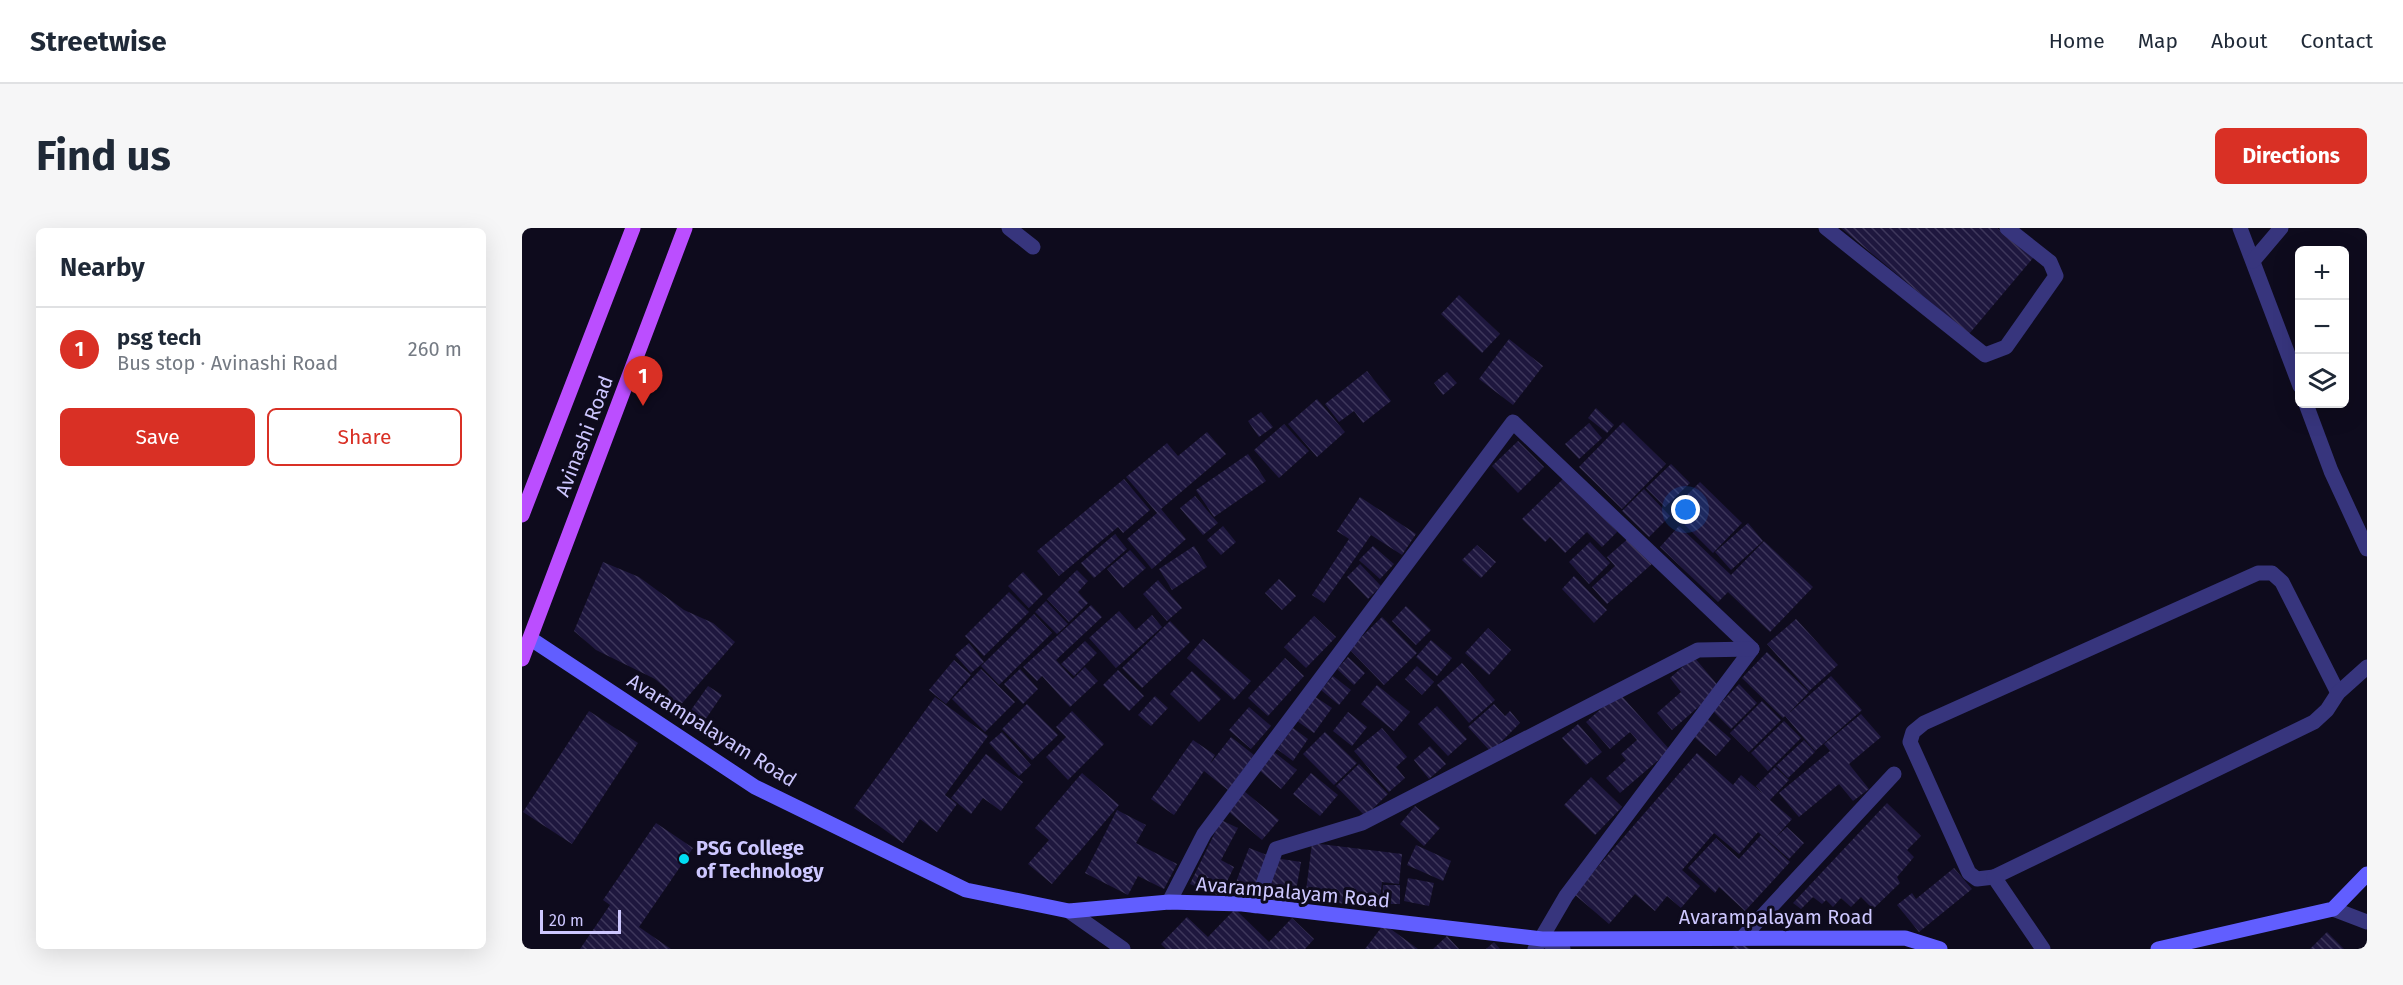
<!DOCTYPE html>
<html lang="en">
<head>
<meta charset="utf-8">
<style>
  :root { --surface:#fff; --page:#f6f6f7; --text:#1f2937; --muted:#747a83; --line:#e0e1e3; --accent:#d93025 }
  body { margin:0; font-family:"Fira Sans",sans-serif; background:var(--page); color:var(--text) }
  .controls { position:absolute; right:18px; top:18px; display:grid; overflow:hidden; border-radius:9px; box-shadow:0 6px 24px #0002 }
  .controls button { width:54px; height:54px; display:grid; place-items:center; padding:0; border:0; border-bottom:2px solid var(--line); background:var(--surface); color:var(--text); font:30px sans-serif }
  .scale { position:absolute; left:18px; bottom:15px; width:81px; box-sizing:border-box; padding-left:6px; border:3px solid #cdc7ff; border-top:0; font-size:16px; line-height:21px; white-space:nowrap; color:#cdc7ff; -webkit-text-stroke:4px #0e0b1d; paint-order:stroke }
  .you { position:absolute; left:1164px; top:282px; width:21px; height:21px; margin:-15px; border:4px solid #fff; border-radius:50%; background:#1a73e8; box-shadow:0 0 0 9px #1a73e833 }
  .badge { display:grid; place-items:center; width:39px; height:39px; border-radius:50%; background:var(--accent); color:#fff; font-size:20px; font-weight:700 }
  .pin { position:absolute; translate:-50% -50px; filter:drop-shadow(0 2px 3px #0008) }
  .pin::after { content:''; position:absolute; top:32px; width:21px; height:18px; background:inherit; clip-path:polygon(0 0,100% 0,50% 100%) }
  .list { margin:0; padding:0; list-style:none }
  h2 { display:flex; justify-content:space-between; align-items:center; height:78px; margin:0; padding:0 24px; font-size:26px }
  h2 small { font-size:20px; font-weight:400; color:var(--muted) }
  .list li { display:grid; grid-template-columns:39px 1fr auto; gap:18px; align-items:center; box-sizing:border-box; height:84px; padding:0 24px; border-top:2px solid var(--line) }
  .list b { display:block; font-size:22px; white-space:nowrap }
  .list p { margin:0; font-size:20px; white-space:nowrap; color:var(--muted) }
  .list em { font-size:20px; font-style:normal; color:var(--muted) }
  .actions { display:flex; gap:12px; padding:18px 24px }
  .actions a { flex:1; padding:14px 0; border:2px solid var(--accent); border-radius:9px; text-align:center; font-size:21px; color:var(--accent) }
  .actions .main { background:var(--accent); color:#fff }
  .icon { flex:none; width:33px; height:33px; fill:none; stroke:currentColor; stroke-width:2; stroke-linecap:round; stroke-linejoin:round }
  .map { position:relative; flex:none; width:1845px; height:721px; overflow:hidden; border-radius:9px }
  header { display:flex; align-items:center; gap:36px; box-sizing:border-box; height:84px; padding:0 30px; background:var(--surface); border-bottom:2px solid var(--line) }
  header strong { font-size:28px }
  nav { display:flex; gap:33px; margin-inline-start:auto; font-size:21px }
  .intro { display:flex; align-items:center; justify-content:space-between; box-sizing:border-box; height:144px; padding:0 36px }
  h1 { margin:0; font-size:42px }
  .button { padding:15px 27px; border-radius:9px; background:var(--accent); color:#fff; font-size:21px; font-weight:700 }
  main { display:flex; gap:36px; padding:0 36px }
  aside { flex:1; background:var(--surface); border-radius:9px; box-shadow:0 6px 24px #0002 }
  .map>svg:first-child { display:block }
  .building { fill:url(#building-back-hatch) }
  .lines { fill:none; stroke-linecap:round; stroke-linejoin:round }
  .lane { stroke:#37357d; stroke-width:15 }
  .street { stroke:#37357d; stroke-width:15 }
  .secondary { stroke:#615eff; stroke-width:15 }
  .primary { stroke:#bb4eff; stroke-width:15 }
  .poi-dot { fill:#00dcf2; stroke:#0e0b1d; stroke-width:2 }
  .labels { text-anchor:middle; stroke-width:6; stroke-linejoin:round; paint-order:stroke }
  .street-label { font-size:20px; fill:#cdc7ff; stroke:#0e0b1d }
  .poi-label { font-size:20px; font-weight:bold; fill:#cdc7ff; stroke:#0e0b1d; text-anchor:start }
</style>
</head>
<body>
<header>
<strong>Streetwise</strong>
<nav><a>Home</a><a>Map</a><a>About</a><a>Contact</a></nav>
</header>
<div class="intro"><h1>Find us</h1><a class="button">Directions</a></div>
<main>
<aside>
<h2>Nearby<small></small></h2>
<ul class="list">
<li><span class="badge">1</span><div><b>psg tech</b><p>Bus stop · Avinashi Road</p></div><em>260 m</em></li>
</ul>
<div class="actions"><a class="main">Save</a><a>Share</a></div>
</aside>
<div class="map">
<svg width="1845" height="721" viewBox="0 0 1845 721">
  <defs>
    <pattern id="building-back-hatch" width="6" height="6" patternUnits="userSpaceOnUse" patternTransform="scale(1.5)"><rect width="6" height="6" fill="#1e173e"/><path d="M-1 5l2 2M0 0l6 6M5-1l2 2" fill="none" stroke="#3e375b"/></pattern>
  </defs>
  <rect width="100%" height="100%" fill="#0e0b1d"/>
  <!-- building -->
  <g class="building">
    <path d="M1319,0H1475L1511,30L1447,106Z"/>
    <path d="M937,67L978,106L960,125L919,86Z"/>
    <path d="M987,111L1021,138L991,177L957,151Z"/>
    <path d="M845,143L869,173L841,195L832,183L817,194L803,176Z"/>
    <path d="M925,144L935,155L921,167L912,155Z"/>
    <path d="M795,171L823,204L795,229L766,196Z"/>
    <path d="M1074,180L1092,197L1085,205L1066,190Z"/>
    <path d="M739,184L751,199L737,209L726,193Z"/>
    <path d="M1101,194L1144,236L1100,281L1057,239Z"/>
    <path d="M1067,195L1080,210L1057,231L1043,216Z"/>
    <path d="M762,196L787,223L757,250L732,222Z"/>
    <path d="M685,204L704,226L639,281L664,311L630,341L605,311L635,285L604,249L645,215L656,228Z"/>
    <path d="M996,213L1022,239L996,265L970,238Z"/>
    <path d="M726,226L744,253L692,289L674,262Z"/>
    <path d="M1149,236L1168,255L1143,279L1124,260Z"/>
    <path d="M1043,249L1095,304L1080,319L1065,304L1043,325L1028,309L1023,314L1000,291Z"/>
    <path d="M602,251L628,282L601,305L596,299L537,348L515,323Z"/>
    <path d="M1178,254L1220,295L1191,325L1149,283Z"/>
    <path d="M1122,261L1148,288L1127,309L1100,283Z"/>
    <path d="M673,268L696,295L681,307L658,280Z"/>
    <path d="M838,269L894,306L880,327L849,307L802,375L790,367L827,311L815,303Z"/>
    <path d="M1226,295L1241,313L1209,342L1193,324Z"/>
    <path d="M701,298L714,314L699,327L685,312Z"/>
    <path d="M1157,298L1209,347L1242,313L1291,359L1248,404L1206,364L1196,374L1138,319Z"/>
    <path d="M593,306L605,321L572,350L559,335Z"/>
    <path d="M1108,309L1131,335L1085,376L1070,359L1093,338L1085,329Z"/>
    <path d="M1068,314L1088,335L1067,356L1047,334Z"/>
    <path d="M955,317L974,334L959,350L940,332Z"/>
    <path d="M672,318L685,339L650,362L637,341Z"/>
    <path d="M851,318L872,336L858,351L837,332Z"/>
    <path d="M608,322L624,340L601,360L585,341Z"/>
    <path d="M81,334L117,349L162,382L191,395L213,414L156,480L144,470L147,463L133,451L74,422L52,403Z"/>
    <path d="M838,336L859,358L846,371L825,349Z"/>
    <path d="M555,342L566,353L556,364L566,375L547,394L525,371Z"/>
    <path d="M501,344L521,366L507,380L486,358Z"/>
    <path d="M1052,348L1085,382L1072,395L1040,361Z"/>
    <path d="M757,351L774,368L760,382L743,365Z"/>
    <path d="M636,352L660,380L645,393L621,366Z"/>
    <path d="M487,364L507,384L462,428L443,408Z"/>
    <path d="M524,373L546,396L535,406L513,384Z"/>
    <path d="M569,377L580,389L534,432L551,451L563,439L576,453L548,479L520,448L515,453L501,439Z"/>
    <path d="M884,378L909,402L894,417L870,393Z"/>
    <path d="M597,383L614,402L630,387L640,399L594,440L567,410Z"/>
    <path d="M512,386L530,405L477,457L459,438Z"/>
    <path d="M792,388L814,409L784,440L762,419Z"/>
    <path d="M860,389L895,425L862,457L827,421Z"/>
    <path d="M1274,391L1316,437L1287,463L1245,416Z"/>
    <path d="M648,393L668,414L620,460L600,440Z"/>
    <path d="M966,400L989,422L967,447L943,425Z"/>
    <path d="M681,411L729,453L712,472L665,430Z"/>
    <path d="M909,412L930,430L915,448L894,429Z"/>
    <path d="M563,413L575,425L552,448L539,436Z"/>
    <path d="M447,415L462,434L449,445L433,427Z"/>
    <path d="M1245,424L1287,464L1266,486L1309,448L1340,482L1293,523L1263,488L1261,490L1220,450Z"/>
    <path d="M826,429L843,445L832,457L815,441Z"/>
    <path d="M1172,429L1198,460L1150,502L1135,485L1159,464L1148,450Z"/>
    <path d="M763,430L782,448L746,488L726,470Z"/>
    <path d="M432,432L449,447L424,476L407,462Z"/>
    <path d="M940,435L973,472L947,495L915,457Z"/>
    <path d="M895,438L912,454L900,467L883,451Z"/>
    <path d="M459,441L493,474L463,504L430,471Z"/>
    <path d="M498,441L516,461L501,476L482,456Z"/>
    <path d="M596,442L622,468L607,483L581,457Z"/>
    <path d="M670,443L699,471L677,494L648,466Z"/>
    <path d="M811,448L829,462L817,477L799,462Z"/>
    <path d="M1217,456L1235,475L1209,501L1191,483Z"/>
    <path d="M855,457L888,484L872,503L839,476Z"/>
    <path d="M186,458L200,467L183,492L169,482Z"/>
    <path d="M1097,465L1148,522L1098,565L1084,550L1104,532L1099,526L1115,512L1108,504L1088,521L1064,494Z"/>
    <path d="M633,468L646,480L629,498L616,487Z"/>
    <path d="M792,468L810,480L792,505L775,493Z"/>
    <path d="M413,469L466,508L423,567L435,576L415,604L398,591L381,615L332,580Z"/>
    <path d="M1240,473L1259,492L1227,524L1208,505Z"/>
    <path d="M505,476L536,507L510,532L480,501Z"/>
    <path d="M972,476L983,488L988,483L998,495L969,524L946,499Z"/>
    <path d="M915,478L945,511L926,528L896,496Z"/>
    <path d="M727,479L749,498L729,521L707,502Z"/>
    <path d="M67,483L116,515L50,616L1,584Z"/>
    <path d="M550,483L582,516L546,552L524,529L544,509L534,499Z"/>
    <path d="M826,484L845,499L830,518L811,503Z"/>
    <path d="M1339,486L1359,509L1327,536L1347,561L1331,573L1317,556L1277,589L1257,565L1308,523L1302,516Z"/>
    <path d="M1186,491L1209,511L1194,528L1171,508Z"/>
    <path d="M1262,493L1279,510L1246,543L1229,525Z"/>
    <path d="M1056,496L1080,524L1064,537L1040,510Z"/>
    <path d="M771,500L786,511L771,533L755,521Z"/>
    <path d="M860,500L885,529L874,539L883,550L867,564L832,523Z"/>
    <path d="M480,504L509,537L497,548L467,515Z"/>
    <path d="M803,504L835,535L812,557L781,526Z"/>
    <path d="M709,509L732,527L706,562L682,543L652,587L629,571L671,512L693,527L688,536Z"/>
    <path d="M1282,512L1293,524L1266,550L1254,538Z"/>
    <path d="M908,518L924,536L907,551L892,532Z"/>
    <path d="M752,524L775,542L759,561L737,542Z"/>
    <path d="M1175,525L1211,557L1219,547L1241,566L1234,558L1253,539L1267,552L1248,572L1270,591L1254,609L1265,599L1282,615L1267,631L1236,604L1217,626L1192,605L1160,642L1178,658L1159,680L1145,668L1133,683L1113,666L1087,696L1052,666Z"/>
    <path d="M464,526L501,554L479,583L461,570L449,586L429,570Z"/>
    <path d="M837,536L866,566L843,588L814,558Z"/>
    <path d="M560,545L597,577L530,656L506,636L527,612L513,600Z"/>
    <path d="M789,545L816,567L798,588L771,566Z"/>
    <path d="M1069,549L1100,579L1073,607L1042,577Z"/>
    <path d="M722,563L757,592L740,612L706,583Z"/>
    <path d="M1365,575L1399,608L1385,622L1392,629L1375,649L1378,655L1351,681L1339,669L1329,679L1319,670L1311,679L1304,672L1300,676L1291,669L1279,681L1271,675Z"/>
    <path d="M893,578L918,600L902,618L878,596Z"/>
    <path d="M595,582L624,597L614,615L655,636L642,661L616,648L606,667L563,645Z"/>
    <path d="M699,592L716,600L699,632L712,639L698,668L668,656Z"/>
    <path d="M134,595L171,620L117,699L149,721H58L88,677L81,672Z"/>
    <path d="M1239,607L1268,634L1223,683L1197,659L1193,665L1166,640L1194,610L1217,631Z"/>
    <path d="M790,615L880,626L877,656L860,654L857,680L783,671Z"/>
    <path d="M894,617L929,633L921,653L885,637Z"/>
    <path d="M727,620L745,627L729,669L711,662Z"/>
    <path d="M753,630L779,634L772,675L746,671Z"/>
    <path d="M1432,640L1450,661L1397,704L1375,677L1390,665L1394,671Z"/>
    <path d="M886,650L912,655L907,678L882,673Z"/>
    <path d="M861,657H878V676H860Z"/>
    <path d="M713,681L747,714L770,690L792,711L783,721H644L639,716L665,689L686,709Z"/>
    <path d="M862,696L896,721H843Z"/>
    <path d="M1805,704L1822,721H1788Z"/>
    <path d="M925,708L937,721H911Z"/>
    <path d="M1215,713L1228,721H1210Z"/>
    <path d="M972,714L978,721H964Z"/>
  </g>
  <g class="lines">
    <!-- lane -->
    <g class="lane">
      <path d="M487,0L511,19"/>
      <path d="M1304,0L1463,127L1484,119L1534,48L1528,34L1485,0"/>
      <path d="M1472,649L1455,651L1447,645L1388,514L1391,504L1402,495L1736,345H1750L1760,354L1816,465"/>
      <path d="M1521,721L1472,649L1792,494L1805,482L1816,465L1845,439"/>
    </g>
    <!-- street -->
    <g class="street">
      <path d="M1718,0L1778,158"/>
      <path d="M1731,33L1759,0"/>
      <path d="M1784,176L1809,243L1845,321"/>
      <path d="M647,674L682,606L991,194L1230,421L1044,668L1013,721"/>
      <path d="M733,678L754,621L840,595L1176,422L1230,421"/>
      <path d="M1811,681L1845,694"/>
      <path d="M547,683L601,721"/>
      <path d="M1220,710L1372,546"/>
      <path d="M1020,711L1041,721"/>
    </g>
    <!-- secondary -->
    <g class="secondary">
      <path d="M9,411L233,559L444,662L547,683L647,674L720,676L1020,711L1383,710L1418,721"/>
      <path d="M1636,721L1811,681L1845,646"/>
    </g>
    <!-- primary -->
    <g class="primary">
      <path d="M0,287L111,0"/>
      <path d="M0,431L163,0"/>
    </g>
  </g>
  <!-- markers -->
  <circle class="poi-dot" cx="162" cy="631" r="6"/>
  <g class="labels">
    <!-- street labels -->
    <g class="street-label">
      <text transform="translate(62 208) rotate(-69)" y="7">Avinashi Road</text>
      <text transform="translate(190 502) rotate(32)" y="7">Avarampalayam Road</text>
      <text transform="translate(771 664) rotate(5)" y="7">Avarampalayam Road</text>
      <text x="1254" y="696">Avarampalayam Road</text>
    </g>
    <!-- poi labels -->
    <g class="poi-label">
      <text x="174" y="627">PSG College<tspan x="174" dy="23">of Technology</tspan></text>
    </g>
  </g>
</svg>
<div class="controls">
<button>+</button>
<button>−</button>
<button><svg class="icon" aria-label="layers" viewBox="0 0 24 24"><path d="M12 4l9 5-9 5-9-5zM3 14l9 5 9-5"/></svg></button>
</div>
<div class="scale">20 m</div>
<div class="you"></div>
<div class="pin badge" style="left:121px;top:178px">1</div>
</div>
</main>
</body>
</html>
